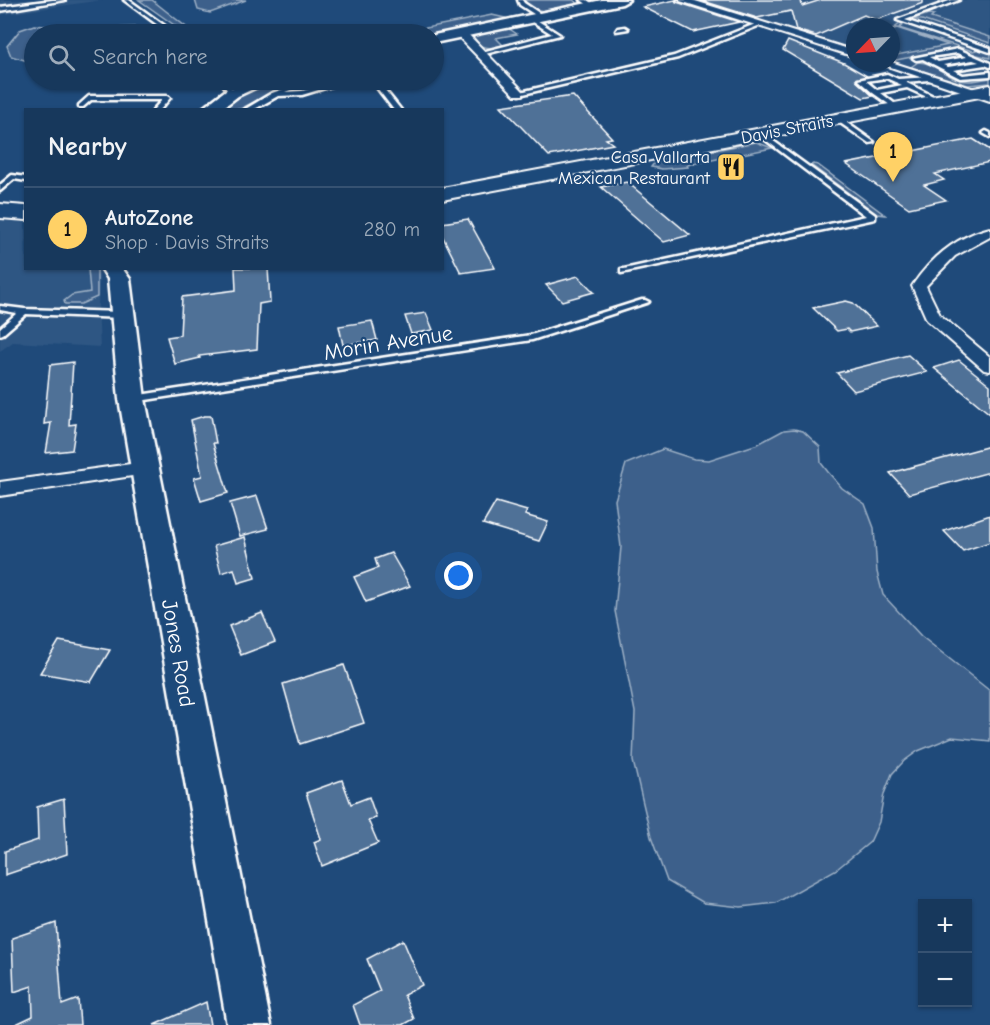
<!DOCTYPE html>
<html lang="en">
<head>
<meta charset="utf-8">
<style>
  :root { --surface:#17385c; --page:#203f62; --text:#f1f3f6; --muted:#9eacbb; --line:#365272; --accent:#ffd166 }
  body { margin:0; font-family:"Comic Neue",sans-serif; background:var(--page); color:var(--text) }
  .controls { position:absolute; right:18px; bottom:18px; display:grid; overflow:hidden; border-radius:0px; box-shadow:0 2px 4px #0004 }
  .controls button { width:54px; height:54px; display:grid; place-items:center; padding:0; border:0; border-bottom:2px solid var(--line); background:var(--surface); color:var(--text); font:30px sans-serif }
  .compass { position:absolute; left:846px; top:18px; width:54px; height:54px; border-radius:50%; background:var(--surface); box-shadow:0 2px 4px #0004; rotate:245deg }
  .you { position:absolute; left:459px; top:576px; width:21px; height:21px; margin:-15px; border:4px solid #fff; border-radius:50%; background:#1a73e8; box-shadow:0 0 0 9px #1a73e833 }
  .badge { display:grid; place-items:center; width:39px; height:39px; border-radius:50%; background:var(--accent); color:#111; font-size:20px; font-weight:700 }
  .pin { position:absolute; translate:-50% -50px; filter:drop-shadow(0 2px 3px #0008) }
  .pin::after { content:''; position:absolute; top:32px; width:21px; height:18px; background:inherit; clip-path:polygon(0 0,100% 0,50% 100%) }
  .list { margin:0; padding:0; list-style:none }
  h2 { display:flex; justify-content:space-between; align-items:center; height:78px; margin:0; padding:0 24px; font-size:26px }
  h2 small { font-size:20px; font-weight:400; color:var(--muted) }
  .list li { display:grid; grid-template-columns:39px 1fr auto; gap:18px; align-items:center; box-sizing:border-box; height:84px; padding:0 24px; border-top:2px solid var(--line) }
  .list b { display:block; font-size:22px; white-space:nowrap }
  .list p { margin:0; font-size:20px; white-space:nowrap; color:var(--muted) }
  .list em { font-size:20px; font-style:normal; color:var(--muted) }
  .icon { flex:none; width:33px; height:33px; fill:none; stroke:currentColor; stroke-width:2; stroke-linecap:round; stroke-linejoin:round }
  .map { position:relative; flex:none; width:990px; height:1025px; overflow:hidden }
  .search { position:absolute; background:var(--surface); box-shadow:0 2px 4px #0004; left:24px; top:24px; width:420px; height:66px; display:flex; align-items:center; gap:15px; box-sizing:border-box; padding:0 21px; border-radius:33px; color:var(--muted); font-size:22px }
  .panel { position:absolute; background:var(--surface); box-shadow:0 2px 4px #0004; left:24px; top:108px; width:420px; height:162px; border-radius:0px }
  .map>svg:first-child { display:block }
  .built { fill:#2e5683 }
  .green { fill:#3c618b; stroke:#9eb0c5; stroke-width:1.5 }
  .building { fill:#507197; stroke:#fff; stroke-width:1.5 }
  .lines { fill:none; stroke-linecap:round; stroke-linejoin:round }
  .lane-casing { stroke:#fff; stroke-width:5 }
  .street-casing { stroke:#fff; stroke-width:4 }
  .secondary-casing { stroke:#fff; stroke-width:5 }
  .primary-casing { stroke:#fff; stroke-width:4 }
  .lane { fill:#1f4a7a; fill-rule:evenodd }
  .street { fill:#1f4a7a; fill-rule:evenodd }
  .secondary { fill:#1f4a7a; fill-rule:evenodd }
  .primary { fill:#1f4a7a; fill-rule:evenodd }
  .labels { text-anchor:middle; stroke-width:4.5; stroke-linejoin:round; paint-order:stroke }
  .far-street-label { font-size:18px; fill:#fff; stroke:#1f4a7a }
  .far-poi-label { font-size:18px; fill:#fff; stroke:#1f4a7a; text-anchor:end }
  .street-label { font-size:22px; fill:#fff; stroke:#1f4a7a }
</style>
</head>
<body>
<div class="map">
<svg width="990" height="1025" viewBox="0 0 990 1025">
  <rect width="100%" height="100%" fill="#1f4a7a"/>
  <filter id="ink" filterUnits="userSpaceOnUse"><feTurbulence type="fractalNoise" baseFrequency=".0167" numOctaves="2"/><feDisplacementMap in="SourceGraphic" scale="12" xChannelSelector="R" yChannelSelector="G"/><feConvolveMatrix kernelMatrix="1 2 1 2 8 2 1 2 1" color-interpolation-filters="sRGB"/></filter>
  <g filter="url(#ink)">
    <!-- built -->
    <g class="built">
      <path d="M0,0H102L0,15Z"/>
      <path d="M696,0H990V81L969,83L891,60V27H855V49Z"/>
      <path d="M0,220L25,223L26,268L100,269L98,305L100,347L13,342L0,351Z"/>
    </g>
    <!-- green -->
    <g class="green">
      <path d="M139,0H152L195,34H187Z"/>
      <path d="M195,0H246L210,13L198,10Z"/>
      <path d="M526,0H573L580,5C560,9 542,17 525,3Z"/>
      <path d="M928,14L934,15L931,18L990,37V43L922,20H912Z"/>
      <path d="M492,15L505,18L500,23L434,36L395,34Z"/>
      <path d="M900,24L903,25L899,28L973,51L979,49L990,53V58L952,49L891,61V56L948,45L897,28L891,30Z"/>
      <path d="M34,25L76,29L138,27L149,28L157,34H34V63L11,56L7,46L20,30Z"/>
      <path d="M508,28L517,34L496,38L503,45L490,48L480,46L473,36Z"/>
      <path d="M918,62C933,62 944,75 957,79C968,83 979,80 990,78V83L968,85L911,67Z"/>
      <path d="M269,83L281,88L240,109H222L246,93Z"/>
      <path d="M756,142L772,148L687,165L688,167L662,169L651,167L655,162Z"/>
      <path d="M813,164L818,165L885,215L877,214L811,165Z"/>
      <path d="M88,269H97V297L81,304H65L64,301L72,295L90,292Z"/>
      <path d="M794,429L803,431L820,447L821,463L828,472L842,488L865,504L874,528L877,572L883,595L921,636L990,691V741L952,737L918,751L904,761L892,774L884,794L879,822L870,842L837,869L776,903L741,907L704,903L667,881L651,837L633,761L635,712L615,611L621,547L615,500L626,464L663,449L694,459L709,460L758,444L784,430Z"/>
    </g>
    <!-- building -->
    <g class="building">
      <path d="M675,0L676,2L739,22L693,32L643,7Z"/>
      <path d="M700,0H801L802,6L821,0H923V3L876,20L864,15L816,36L796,30L791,11L757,18Z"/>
      <path d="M788,41L844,63L867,76L856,80L873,96L863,98L783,50Z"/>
      <path d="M573,96L612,138L606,139L613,144L549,156L501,106Z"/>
      <path d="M973,139L990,150V162L935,174L944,180L924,185L946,200L909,208L846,164Z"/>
      <path d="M627,182L690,235L664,242L601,187Z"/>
      <path d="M468,219L495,268L461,273L442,235V223Z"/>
      <path d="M235,268H268L270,302L259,304L257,349L199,356L200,358L175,364L167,337L180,335L182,297L236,290Z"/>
      <path d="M578,276L594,292L562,301L546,285Z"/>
      <path d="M846,301L853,303L877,326L850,332L847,329L837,331L813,308Z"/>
      <path d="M426,313L433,330L411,334L405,316Z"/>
      <path d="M372,321L377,340L343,345L339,326Z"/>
      <path d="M908,355L927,372L854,391L837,373Z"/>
      <path d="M959,360L990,385V414L934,368Z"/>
      <path d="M73,362L69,425L76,424L72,450L46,453L51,423L44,424L50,365Z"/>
      <path d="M204,416H211L216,443H213L228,493L201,501L194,478L202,476L191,420Z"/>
      <path d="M990,446V472L909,494L890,473Z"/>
      <path d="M257,496L268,529L240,536L230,503Z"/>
      <path d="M496,502L527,511L525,515L548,522L539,541L483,524Z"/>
      <path d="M990,515V542L963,551L944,531Z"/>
      <path d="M245,537L255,578L238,583L234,569L221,573L214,546Z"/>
      <path d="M391,553L410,586L366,602L354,577L378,568L375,559Z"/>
      <path d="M262,613L275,642L241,655L229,626Z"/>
      <path d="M59,641L110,650L91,682L40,673Z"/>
      <path d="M344,665L364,723L300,744L283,684Z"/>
      <path d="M342,780L351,804L369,797L376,817L368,820L378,843L322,866L314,842L321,839L306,793Z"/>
      <path d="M64,799L67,854L5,875V851L38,840L37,807Z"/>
      <path d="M56,923L62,1005L78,999L80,1025H14L33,1016L32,986L14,992L12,938Z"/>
      <path d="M403,940L422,985L404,995L414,1019L403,1025H360L353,1005L380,991L367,959Z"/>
      <path d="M206,1002L210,1025H154Z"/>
    </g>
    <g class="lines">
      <!-- lane casing -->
      <g class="lane-casing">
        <g id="lane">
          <path d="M53,0H65L0,11V7Z"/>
          <path d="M124,0H129L176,34H170Z"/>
          <path d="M518,0H522L524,3L545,17L540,18L520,5Z"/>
          <path d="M581,0H587L596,6L591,7Z"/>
          <path d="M952,0H959L905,20L990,48V52L897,20Z"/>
          <path d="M532,17L560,35L481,55L478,53L552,34L530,20Z"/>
          <path d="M758,23L763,24L678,58L519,95L516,93L674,56Z"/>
          <path d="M618,28L625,27L628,29L616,31Z"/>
          <path d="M958,49L990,63V67L985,65L953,70L963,75L990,72V76L960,78L923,59L916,60L913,58ZM957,53L967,57L938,62L929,57ZM973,60L979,62L948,67L943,65Z"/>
          <path d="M887,74L898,79L931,77V79L929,80L905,82L941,100L936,101L907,88L881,93L899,107L900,108L897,110L873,93L858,80ZM886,78L902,85L877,90L866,81Z"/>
          <path d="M220,80H226L235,93L234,94H230Z"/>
          <path d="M310,80H317L285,92L302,91L343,80H351L302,95L278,96L253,110H244L272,93Z"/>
          <path d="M371,80H377L401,110H394Z"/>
          <path d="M89,96H167L170,98L160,110H153L162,100H91L83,107H79V105Z"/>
          <path d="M836,118H840L874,142L869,143L836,120Z"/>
          <path d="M986,131L990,133V137L983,133Z"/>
          <path d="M761,132L875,215V219L621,273V269H624L866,216L759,135L758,134Z"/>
          <path d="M12,175L26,177V181L14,179L0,191V185Z"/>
          <path d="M642,300H645L649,302L532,340L133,402L128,399L133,396L531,335Z"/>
          <path d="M0,306L24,309L122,312L126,315L122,318L26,314L3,334L0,335V328L17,313L0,310Z"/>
        </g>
      </g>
      <!-- street casing -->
      <g class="street-casing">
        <g id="street">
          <path d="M677,0H692L855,51V57Z"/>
          <path d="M457,31H465L523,91V95H515L457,35Z"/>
          <path d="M891,62L990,94V101L879,63Z"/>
          <path d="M990,228V237L955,256L926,286L940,315L990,357V371L984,370L927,320L912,286C931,258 957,236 990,228Z"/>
          <path d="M145,462L152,463L154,468L152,473L0,496V482Z"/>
        </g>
      </g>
      <!-- secondary casing -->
      <g class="secondary-casing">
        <g id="secondary">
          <path d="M602,0H629L622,4L434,43V35Z"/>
          <path d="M251,80H272L238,96L220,110H200L226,90Z"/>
          <path d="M101,268H122L130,279L145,399L271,1025H227L119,399L108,279Z"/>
        </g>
      </g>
      <!-- primary casing -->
      <g class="primary-casing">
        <g id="primary">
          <path d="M990,85V95L442,200V188Z"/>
          <path d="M0,204L26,206V220L0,218Z"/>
        </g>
      </g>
      <!-- lane -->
      <use href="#lane" class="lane"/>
      <!-- street -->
      <use href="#street" class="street"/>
      <!-- secondary -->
      <use href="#secondary" class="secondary"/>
      <!-- primary -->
      <use href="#primary" class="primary"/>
    </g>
  </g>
  <!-- icons -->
  <defs>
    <g id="restaurant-square" transform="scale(1.5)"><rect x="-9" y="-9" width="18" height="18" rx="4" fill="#ffd166" stroke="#1f4a7a"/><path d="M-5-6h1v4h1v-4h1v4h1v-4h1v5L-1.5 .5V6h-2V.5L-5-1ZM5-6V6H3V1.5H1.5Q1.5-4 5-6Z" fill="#111"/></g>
  </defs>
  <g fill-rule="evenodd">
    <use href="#restaurant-square" x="731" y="167"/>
  </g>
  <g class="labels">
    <!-- far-street labels -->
    <g class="far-street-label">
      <text transform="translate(787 129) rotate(-11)" y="6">Davis Straits</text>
    </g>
    <!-- far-poi labels -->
    <g class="far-poi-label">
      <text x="710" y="163">Casa Vallarta<tspan x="710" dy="21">Mexican Restaurant</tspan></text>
    </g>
    <!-- street labels -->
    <g class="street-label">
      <text transform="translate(388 342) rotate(-9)" y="8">Morin Avenue</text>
      <text transform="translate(179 653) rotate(80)" y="8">Jones Road</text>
    </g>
  </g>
</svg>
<div class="controls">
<button>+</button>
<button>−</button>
</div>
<svg class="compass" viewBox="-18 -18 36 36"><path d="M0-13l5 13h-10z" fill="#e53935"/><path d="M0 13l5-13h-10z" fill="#9eacbb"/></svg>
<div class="you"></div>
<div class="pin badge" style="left:893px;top:182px">1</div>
<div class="search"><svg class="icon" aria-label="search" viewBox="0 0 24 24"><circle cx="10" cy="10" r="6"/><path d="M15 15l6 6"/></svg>Search here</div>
<section class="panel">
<h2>Nearby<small></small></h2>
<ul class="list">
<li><span class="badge">1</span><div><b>AutoZone</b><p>Shop · Davis Straits</p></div><em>280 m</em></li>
</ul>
</section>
</div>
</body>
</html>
